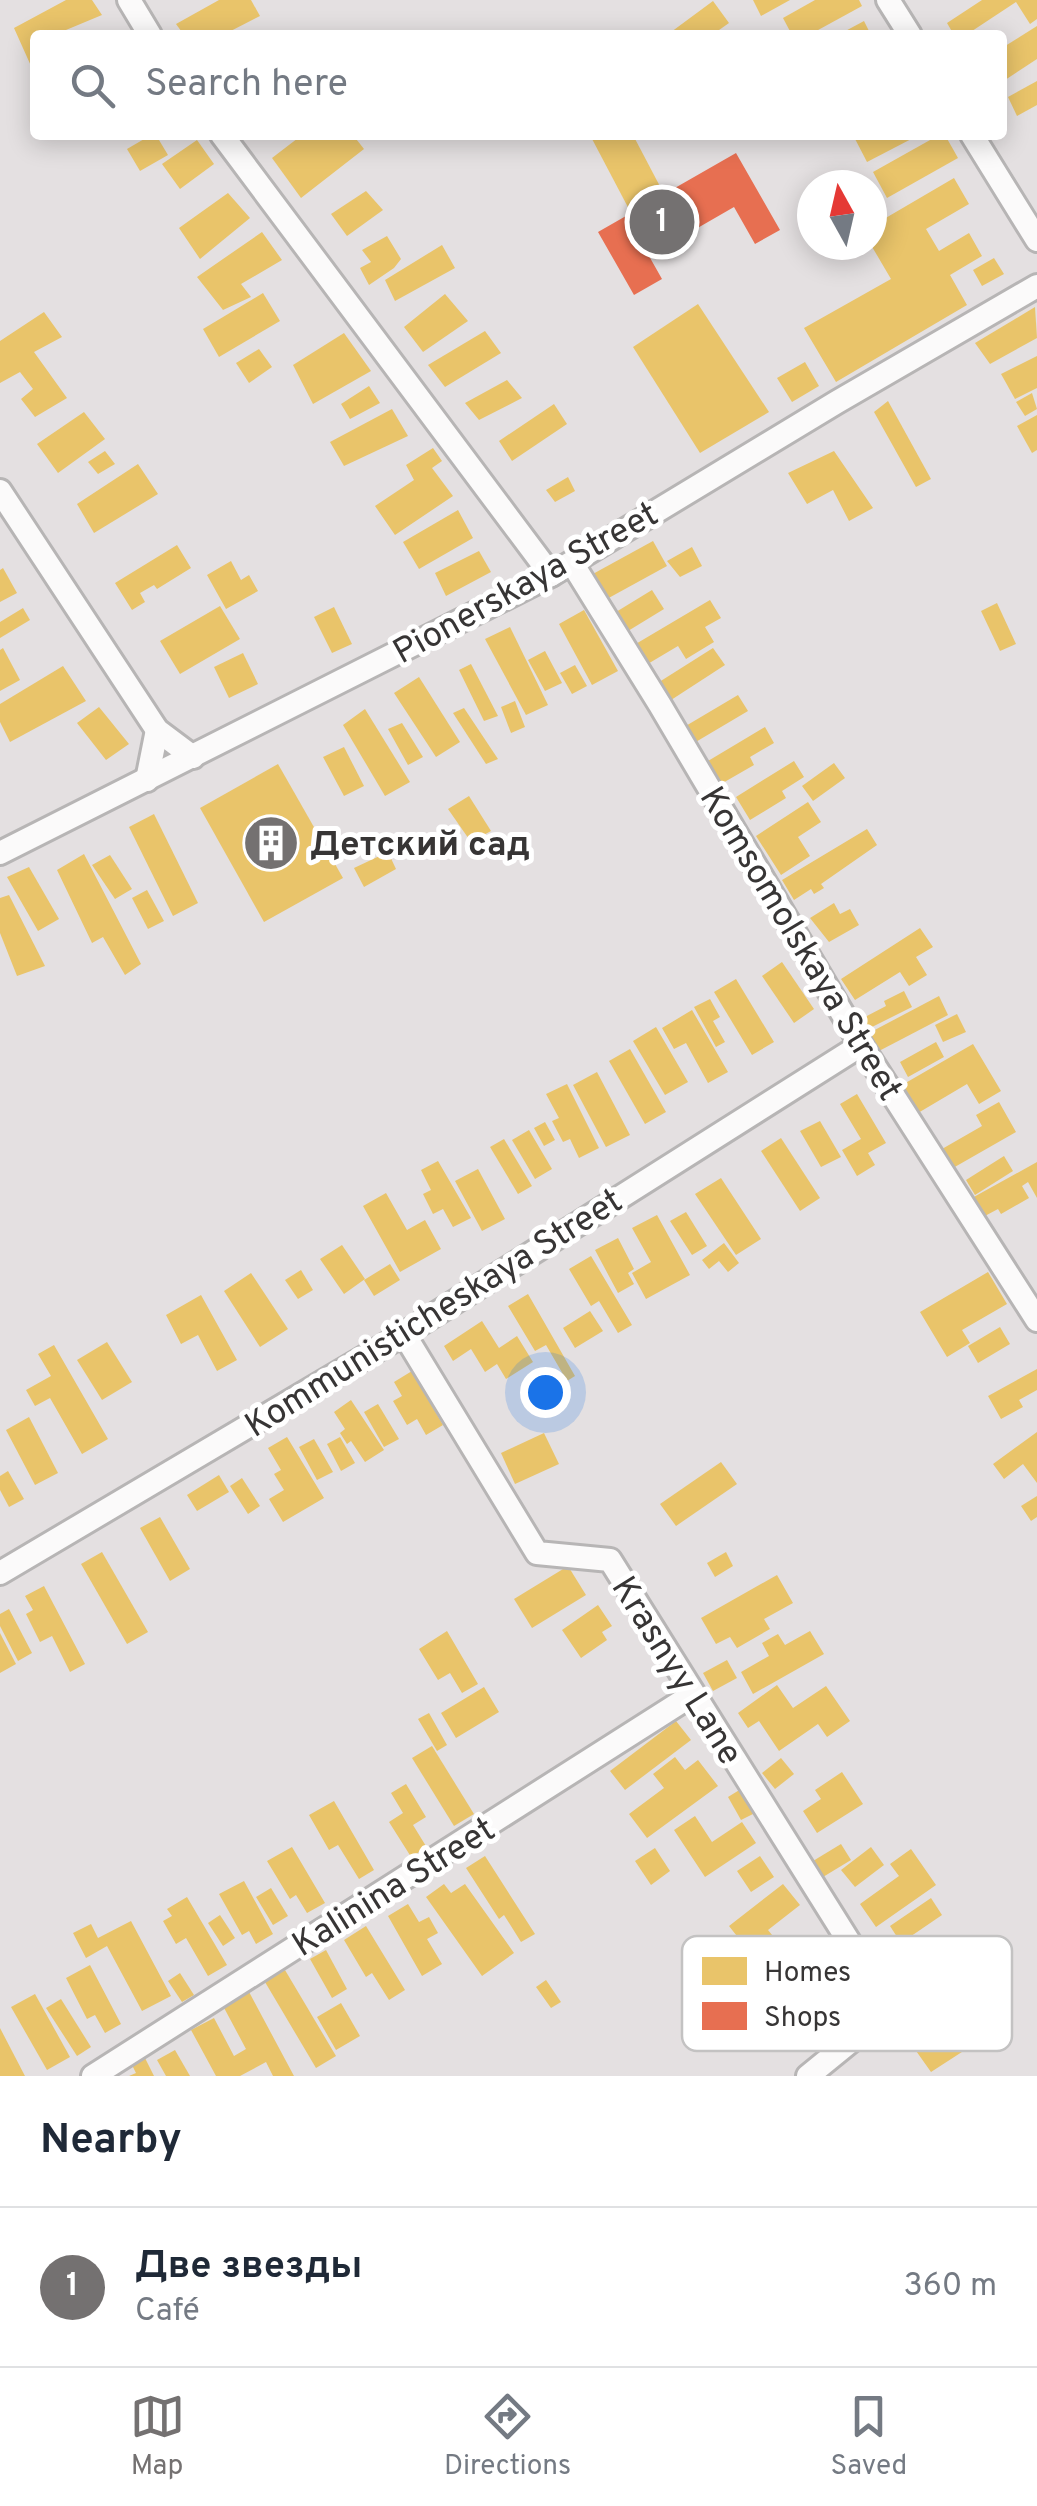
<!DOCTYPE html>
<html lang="en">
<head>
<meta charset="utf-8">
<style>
  :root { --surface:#fff; --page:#f2f2f3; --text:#1f2937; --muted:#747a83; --line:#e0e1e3; --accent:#747171 }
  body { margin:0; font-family:Overpass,sans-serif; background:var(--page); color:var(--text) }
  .compass { position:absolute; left:797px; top:170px; width:90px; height:90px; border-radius:50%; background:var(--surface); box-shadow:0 5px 25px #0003; rotate:352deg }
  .you { position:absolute; left:545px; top:1392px; width:35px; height:35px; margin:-25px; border:8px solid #fff; border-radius:50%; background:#1a73e8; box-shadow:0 0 0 15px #1a73e833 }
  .badge { display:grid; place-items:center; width:65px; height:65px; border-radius:50%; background:var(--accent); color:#fff; font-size:32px; font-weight:700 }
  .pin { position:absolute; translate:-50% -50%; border:5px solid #fff; box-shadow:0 2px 10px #0006 }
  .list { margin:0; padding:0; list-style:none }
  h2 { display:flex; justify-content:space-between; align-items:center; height:130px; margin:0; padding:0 40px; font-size:42px }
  h2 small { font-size:32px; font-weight:400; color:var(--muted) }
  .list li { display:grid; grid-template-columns:65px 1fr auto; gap:30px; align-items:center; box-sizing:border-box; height:160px; padding:0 40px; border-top:2px solid var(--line) }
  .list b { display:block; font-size:38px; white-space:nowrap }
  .list p { margin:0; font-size:32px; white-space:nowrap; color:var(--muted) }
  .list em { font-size:32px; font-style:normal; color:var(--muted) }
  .icon { flex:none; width:55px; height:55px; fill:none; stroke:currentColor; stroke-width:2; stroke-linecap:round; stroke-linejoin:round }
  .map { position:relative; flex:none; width:1037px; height:2076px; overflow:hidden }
  .search { position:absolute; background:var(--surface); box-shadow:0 5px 25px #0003; left:30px; right:30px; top:30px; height:110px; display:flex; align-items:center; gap:25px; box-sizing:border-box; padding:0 35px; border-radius:10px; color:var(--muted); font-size:38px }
  .sheet { height:290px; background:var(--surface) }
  nav { display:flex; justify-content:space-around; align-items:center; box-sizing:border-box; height:140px; border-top:2px solid var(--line); background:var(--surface); font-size:28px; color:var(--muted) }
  nav a { display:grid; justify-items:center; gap:5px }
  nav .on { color:var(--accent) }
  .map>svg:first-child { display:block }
  .homes { fill:#e9c46a }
  .shops { fill:#e76f51 }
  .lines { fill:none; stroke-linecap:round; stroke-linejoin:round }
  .street-casing { stroke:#b7b5b5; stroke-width:28 }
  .street { stroke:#fbfafa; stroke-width:22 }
  .labels { text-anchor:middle; stroke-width:10; stroke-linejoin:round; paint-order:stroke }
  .street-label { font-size:35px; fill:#373535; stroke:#fff }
  .poi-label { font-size:35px; font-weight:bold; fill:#373535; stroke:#fff; text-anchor:start }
  .key { fill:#fff; stroke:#c3c2c2; stroke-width:2.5 }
  .key-label { font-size:28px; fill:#373535 }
</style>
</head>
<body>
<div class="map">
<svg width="1037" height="2076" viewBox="0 0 1037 2076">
  <rect width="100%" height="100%" fill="#e4e0e1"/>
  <!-- homes -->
  <g class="homes">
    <path d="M66,0H92L102,15L54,35H35V64L31,66L14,28Z"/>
    <path d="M219,0H251L260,16L223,35H184L176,24Z"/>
    <path d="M753,0H790L761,16Z"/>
    <path d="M815,0H859L862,6L809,35H792L783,18Z"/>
    <path d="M982,0H1037V19L1030,24L1016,2L966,35H954L947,23Z"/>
    <path d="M713,1L729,23L712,35H667Z"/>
    <path d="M864,21L871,35H838Z"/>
    <path d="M1037,26V59L1002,82V48Z"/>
    <path d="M1037,81V105L1017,116L1008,97Z"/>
    <path d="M151,135H156L168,155L140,171L127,149Z"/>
    <path d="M302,135H353L364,149L301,198L272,158Z"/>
    <path d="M595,135H633L664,194L631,213L591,137Z"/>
    <path d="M853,135H919L867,162Z"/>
    <path d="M939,135H945L958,158L887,198L873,172Z"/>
    <path d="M197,140L214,164L180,189L162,164Z"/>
    <path d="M954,178L969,204L926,229L939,251L969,233L982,256L950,275L967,305L836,382L804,328L891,279L871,245L872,226Z"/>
    <path d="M366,191L383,210L347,236L331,214Z"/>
    <path d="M228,193L250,218L200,259L179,228Z"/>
    <path d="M262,232L282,260L241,284L251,297L223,310L197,277Z"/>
    <path d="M387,236L401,259L394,268L369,285L360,268L371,262L362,250Z"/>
    <path d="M442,245L455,268L395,301L385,280Z"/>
    <path d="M994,258L1004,274L982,286L973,270Z"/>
    <path d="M263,293L280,321L219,357L203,329Z"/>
    <path d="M445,294L468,321L423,352L404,327Z"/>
    <path d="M698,304L769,412L700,453L633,347Z"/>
    <path d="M1035,307L1037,338L990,364L975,343Z"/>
    <path d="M44,312L62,337L34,352L67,398L35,417L21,399L33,389L20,372L0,383V341Z"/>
    <path d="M485,331L501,353L445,387L428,365Z"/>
    <path d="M344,333L371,371L313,404L293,365Z"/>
    <path d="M259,349L272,367L249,383L236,363Z"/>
    <path d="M1037,356V388L1015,399L1001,374Z"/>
    <path d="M805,362L819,386L792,402L777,378Z"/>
    <path d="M507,380L522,398L479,420L465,403Z"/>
    <path d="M369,386L380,403L350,419L341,404Z"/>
    <path d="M1032,393L1037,409L1025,416L1016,402Z"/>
    <path d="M888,401L931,479L916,487L874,412Z"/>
    <path d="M554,404L567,424L512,461L499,441Z"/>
    <path d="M392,409L408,436L344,466L330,442Z"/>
    <path d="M84,412L105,439L58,473L37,444Z"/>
    <path d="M1037,415V450L1032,453L1017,426Z"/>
    <path d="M433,448L442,461L432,468L453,496L395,535L375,506L414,480L406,465Z"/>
    <path d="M105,451L115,464L98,474L88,462Z"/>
    <path d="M834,451L873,508L849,521L833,490L807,504L788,473Z"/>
    <path d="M138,464L158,494L94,533L77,504Z"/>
    <path d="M568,477L575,491L555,502L546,490Z"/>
    <path d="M458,510L473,538L419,569L403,542Z"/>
    <path d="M653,541L667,566L605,600L591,575Z"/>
    <path d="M177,545L191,568L157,589L154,585L140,593L145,602L132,610L115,583Z"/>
    <path d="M692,547L702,566L680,577L667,561Z"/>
    <path d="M479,551L491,572L446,596L435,573Z"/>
    <path d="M231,561L241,580L249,575L258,591L226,609L207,575Z"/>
    <path d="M3,568L17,593L0,602V570Z"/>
    <path d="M652,590L664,609L628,631L616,612Z"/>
    <path d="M710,600L721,618L705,627L714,642L686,659L678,646L646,665L634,645Z"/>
    <path d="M997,603L1016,644L1000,651L981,611Z"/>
    <path d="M220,606L240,639L180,674L160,641Z"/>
    <path d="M334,607L352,644L332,653L314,617Z"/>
    <path d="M23,608L30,620L0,638V622Z"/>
    <path d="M584,610L618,671L592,685L559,624Z"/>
    <path d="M510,627L548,705L526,715L485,639Z"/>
    <path d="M3,648L20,680L0,691V650Z"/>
    <path d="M713,648L725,665L668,702L656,684Z"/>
    <path d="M545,651L562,683L545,691L528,660Z"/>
    <path d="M243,653L258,684L229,698L214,667Z"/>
    <path d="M471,664L498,716L484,721L459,670Z"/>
    <path d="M575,665L587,686L572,694L560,673Z"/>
    <path d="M63,666L86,701L10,742L0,722V704Z"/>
    <path d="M419,677L460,742L436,757L394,693Z"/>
    <path d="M738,695L748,711L694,743L684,727Z"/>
    <path d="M515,701L525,727L511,733L501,707Z"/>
    <path d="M99,707L129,744L106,760L77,723Z"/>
    <path d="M464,708L498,759L486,764L453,713Z"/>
    <path d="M365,709L410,782L385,796L343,725Z"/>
    <path d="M402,723L423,757L408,765L388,729Z"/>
    <path d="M765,727L774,743L750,757L754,765L721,784L708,761Z"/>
    <path d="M344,747L364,786L344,796L323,757Z"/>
    <path d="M794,761L804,777L782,791L786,798L750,820L736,797Z"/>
    <path d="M834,763L845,778L813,801L802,786Z"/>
    <path d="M278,764L343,878L264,922L200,808Z"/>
    <path d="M469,796L491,831L471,842L448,809Z"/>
    <path d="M808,802L821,822L798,837L810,856L781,875L756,836Z"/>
    <path d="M154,814L198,903L173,916L129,827Z"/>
    <path d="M867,829L877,845L821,884L824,888L814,894L811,889L794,900L782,880Z"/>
    <path d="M388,852L396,869L364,887L354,868Z"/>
    <path d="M84,854L141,964L125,975L103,937L92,943L57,870Z"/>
    <path d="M110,855L132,889L115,899L92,865Z"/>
    <path d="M29,867L59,919L38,931L7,877Z"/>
    <path d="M147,890L164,921L148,929L132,898Z"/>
    <path d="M9,895L45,966L17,976L0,933V898Z"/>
    <path d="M834,903L840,914L850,909L859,925L829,942L810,918Z"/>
    <path d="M920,928L933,947L916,957L927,975L909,986L900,972L855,1000L841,979Z"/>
    <path d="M782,962L814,1009L794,1023L762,976Z"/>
    <path d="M736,979L774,1042L752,1055L714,992Z"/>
    <path d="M904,991L912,1007L868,1029L863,1018L886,1006L884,1001Z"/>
    <path d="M939,996L948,1015L879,1051L869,1033Z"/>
    <path d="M710,999L720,1017L713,1021L725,1042L716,1047L694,1007Z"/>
    <path d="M692,1010L728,1072L708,1083L686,1043L674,1049L662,1028Z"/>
    <path d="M957,1014L966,1032L943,1042L935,1025Z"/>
    <path d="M656,1027L688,1082L665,1095L633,1041Z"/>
    <path d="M936,1042L944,1057L908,1077L900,1062Z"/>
    <path d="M973,1044L1001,1091L979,1104L967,1084L918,1113L902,1085Z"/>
    <path d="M630,1049L666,1112L645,1124L609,1061Z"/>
    <path d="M597,1072L630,1135L606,1147L573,1085Z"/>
    <path d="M567,1084L599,1148L579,1158L570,1139L563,1142L552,1121L559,1118L546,1094Z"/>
    <path d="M857,1094L886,1143L868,1153L875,1165L857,1176L842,1150L861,1139L840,1104Z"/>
    <path d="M999,1102L1016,1132L953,1168L942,1149L982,1126L976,1115Z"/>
    <path d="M820,1121L841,1157L821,1167L800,1131Z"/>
    <path d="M545,1122L555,1140L544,1146L534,1128Z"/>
    <path d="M529,1130L552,1169L535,1179L512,1140Z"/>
    <path d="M781,1138L820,1198L800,1211L761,1151Z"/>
    <path d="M504,1139L532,1186L518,1194L490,1147Z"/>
    <path d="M1004,1156L1013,1171L975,1195L966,1180Z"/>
    <path d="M438,1161L471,1218L453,1227L443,1209L433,1214L423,1194L431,1190L421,1170Z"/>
    <path d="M1037,1162V1198L1028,1182L1022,1186L1029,1198L1001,1214L998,1209L983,1217L972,1198Z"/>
    <path d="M478,1169L505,1219L482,1231L455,1181Z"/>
    <path d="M721,1178L761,1239L736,1255L695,1194Z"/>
    <path d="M386,1193L407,1230L425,1220L441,1249L400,1272L363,1206Z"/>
    <path d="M686,1212L707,1246L692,1255L670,1221Z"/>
    <path d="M657,1215L690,1275L646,1299L632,1273L651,1262L632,1228Z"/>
    <path d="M618,1238L634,1269L628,1273L634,1284L618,1293L595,1250Z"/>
    <path d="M724,1243L739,1263L728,1272L719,1261L709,1269L702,1260Z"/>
    <path d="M342,1245L365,1279L344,1294L320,1259Z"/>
    <path d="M591,1256L632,1325L618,1333L599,1301L591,1306L569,1269Z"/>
    <path d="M390,1264L400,1280L374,1296L364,1280Z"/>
    <path d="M301,1270L313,1290L298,1299L285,1280Z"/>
    <path d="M988,1272L1007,1304L962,1330L970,1343L947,1357L920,1312Z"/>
    <path d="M251,1273L288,1329L260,1347L224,1291Z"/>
    <path d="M528,1294L575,1376L567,1381L546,1345L535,1351L508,1306Z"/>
    <path d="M201,1295L237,1360L217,1371L198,1335L181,1344L166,1315Z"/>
    <path d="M590,1311L603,1331L575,1348L563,1328Z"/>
    <path d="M482,1321L499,1348L517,1336L533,1362L506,1379L497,1364L485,1372L471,1349L453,1361L444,1346Z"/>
    <path d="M1000,1327L1010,1344L978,1363L968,1346Z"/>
    <path d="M107,1342L132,1382L102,1400L77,1360Z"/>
    <path d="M54,1345L108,1439L82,1454L50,1398L35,1406L26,1390L51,1376L38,1354Z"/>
    <path d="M1037,1369V1390L1019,1400L1023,1407L1001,1419L988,1396Z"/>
    <path d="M412,1371L443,1425L426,1435L417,1419L407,1425L393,1401L402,1396L394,1382Z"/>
    <path d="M351,1400L384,1450L365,1462L351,1441L347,1444L340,1433L345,1429L334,1412Z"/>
    <path d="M378,1404L399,1439L384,1447L364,1412Z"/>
    <path d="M29,1417L58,1473L35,1485L6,1430Z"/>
    <path d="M1037,1432V1483L1023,1464L1004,1479L993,1464Z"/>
    <path d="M544,1433L559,1464L515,1484L501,1453Z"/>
    <path d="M287,1437L324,1498L283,1522L269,1499L284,1490L274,1474L281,1470L268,1448Z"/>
    <path d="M340,1437L355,1463L341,1471L327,1444Z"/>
    <path d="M314,1439L333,1472L317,1480L299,1447Z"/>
    <path d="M721,1462L737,1484L676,1526L660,1504Z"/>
    <path d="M8,1471L24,1499L9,1507L0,1490V1476Z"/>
    <path d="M219,1475L229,1492L197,1511L187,1495Z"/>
    <path d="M242,1478L260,1506L248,1514L230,1486Z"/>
    <path d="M1037,1496V1517L1031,1521L1021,1506Z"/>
    <path d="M160,1517L190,1569L170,1581L140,1528Z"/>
    <path d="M102,1552L148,1632L127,1644L81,1564Z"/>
    <path d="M726,1552L733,1566L715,1577L707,1563Z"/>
    <path d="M568,1566L586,1595L532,1628L514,1599Z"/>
    <path d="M777,1575L793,1603L764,1619L770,1629L737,1648L730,1637L716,1644L701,1618Z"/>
    <path d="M44,1586L85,1664L70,1672L52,1636L40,1642L26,1614L33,1610L25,1596Z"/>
    <path d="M598,1605L612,1626L602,1632L607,1640L581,1658L562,1630Z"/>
    <path d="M9,1609L32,1653L18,1661L0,1626V1614Z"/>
    <path d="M447,1631L478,1684L462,1693L450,1673L438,1680L419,1649Z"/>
    <path d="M810,1631L824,1654L753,1694L741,1672L769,1656L762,1643L778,1634L785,1645Z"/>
    <path d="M0,1633L16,1664L0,1673Z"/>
    <path d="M727,1660L737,1678L713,1691L703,1673Z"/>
    <path d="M777,1685L793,1708L826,1686L850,1721L827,1737L818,1724L779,1751L759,1721L748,1728L738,1713Z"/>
    <path d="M484,1687L499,1712L456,1738L441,1713Z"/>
    <path d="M429,1713L447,1745L437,1751L418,1719Z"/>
    <path d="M676,1721L691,1740L625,1790L610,1771Z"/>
    <path d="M432,1746L474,1814L454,1826L412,1758Z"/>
    <path d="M675,1757L685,1770L698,1760L718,1786L647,1838L629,1814L664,1788L653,1774Z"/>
    <path d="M781,1758L794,1774L775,1789L762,1773Z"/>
    <path d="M842,1772L863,1804L817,1833L803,1811L821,1799L815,1790Z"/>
    <path d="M406,1784L426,1817L413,1825L429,1851L413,1860L389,1822L403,1813L391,1793Z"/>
    <path d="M741,1789L755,1813L741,1820L728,1797Z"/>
    <path d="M334,1801L374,1870L359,1879L338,1845L329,1850L309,1815Z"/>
    <path d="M695,1816L712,1842L742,1822L756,1843L705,1877L674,1830Z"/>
    <path d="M841,1844L851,1860L823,1877L813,1861Z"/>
    <path d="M292,1847L325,1903L307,1913L296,1895L290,1899L267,1861Z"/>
    <path d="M871,1847L884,1865L855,1887L841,1870Z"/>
    <path d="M655,1848L670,1871L651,1885L635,1861Z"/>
    <path d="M911,1849L936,1885L876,1927L860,1904L899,1876L890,1864Z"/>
    <path d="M485,1856L535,1934L521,1942L504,1915L499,1919L466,1868Z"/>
    <path d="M760,1856L774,1877L751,1892L737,1871Z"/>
    <path d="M244,1881L273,1934L256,1944L249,1931L242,1935L219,1894Z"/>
    <path d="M444,1884L451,1893L465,1884L514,1953L482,1976L426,1897Z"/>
    <path d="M783,1884L800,1905L768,1930L781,1946L759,1964L729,1926Z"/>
    <path d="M271,1888L288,1916L273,1925L256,1897Z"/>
    <path d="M187,1897L227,1965L208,1976L186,1938L176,1944L163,1921L172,1916L167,1909Z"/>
    <path d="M931,1898L942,1915L901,1943L890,1926Z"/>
    <path d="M408,1904L419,1922L429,1917L438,1933L427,1939L442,1964L422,1976L388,1916Z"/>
    <path d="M220,1915L235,1938L223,1946L208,1923Z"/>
    <path d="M131,1921L171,1996L142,2011L107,1946L86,1958L73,1933L91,1924L98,1938Z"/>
    <path d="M366,1926L405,1990L389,2000L372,1973L366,1977L344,1940Z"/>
    <path d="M814,1935L823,1946L831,1940L855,1972L790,2021L765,1987L802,1960L794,1949Z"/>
    <path d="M326,1950L347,1989L332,1998L310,1959Z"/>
    <path d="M90,1965L121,2024L105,2033L95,2015L87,2019L66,1978Z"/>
    <path d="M285,1970L336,2056L316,2068L265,1982Z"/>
    <path d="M180,1973L194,1995L182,2002L168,1981Z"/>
    <path d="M966,1979L982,2003L948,2026L965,2050L931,2072L914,2048L941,2030L925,2006Z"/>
    <path d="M546,1980L561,2002L551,2008L536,1987Z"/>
    <path d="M248,1990L294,2076H273L266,2062L240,2076H216L191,2030L214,2018L234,2056L246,2049L222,2004Z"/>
    <path d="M35,1994L70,2057L47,2070L11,2007Z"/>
    <path d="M61,1999L91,2047L77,2056L46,2008Z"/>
    <path d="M341,2003L360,2036L336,2050L317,2017Z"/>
    <path d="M0,2028L25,2076H0Z"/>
    <path d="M175,2050L190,2076H166L157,2060Z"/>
    <path d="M144,2056L154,2076H129L136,2073L131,2063Z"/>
  </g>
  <!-- shops -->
  <path class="shops" d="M736,153L780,230L755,244L734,207L649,256L662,279L634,295L598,232Z"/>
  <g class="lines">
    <!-- street casing -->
    <g class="street-casing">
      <g id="street">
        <path d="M129,0L150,35"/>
        <path d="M888,0L910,35"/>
        <path d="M222,135L551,575"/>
        <path d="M972,135L1037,240"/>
        <path d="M0,491L157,730L193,757"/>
        <path d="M572,563L660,705L861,1045L1037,1320"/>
        <path d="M147,780L157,730"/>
        <path d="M0,853L551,575L837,402L1037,286"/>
        <path d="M404,1334L537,1553L610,1560L878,1988L883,2000L878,2019L808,2076"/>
        <path d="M0,1573L404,1334L861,1045"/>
        <path d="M93,2076L692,1695"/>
      </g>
    </g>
    <!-- street -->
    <use href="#street" class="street"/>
  </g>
  <!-- icons -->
  <defs>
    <g id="building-disc" transform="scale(2.875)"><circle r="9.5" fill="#747171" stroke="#fff"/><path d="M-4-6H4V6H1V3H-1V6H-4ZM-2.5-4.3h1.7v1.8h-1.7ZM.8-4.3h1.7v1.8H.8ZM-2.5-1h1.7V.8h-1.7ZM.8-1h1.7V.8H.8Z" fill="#fff"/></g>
  </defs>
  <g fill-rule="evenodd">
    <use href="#building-disc" x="271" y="843"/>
  </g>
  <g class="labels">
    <!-- street labels -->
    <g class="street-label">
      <text transform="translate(525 582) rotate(-29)" y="12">Pionerskaya Street</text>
      <text transform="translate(802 943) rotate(59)" y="12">Komsomolskaya Street</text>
      <text transform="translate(433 1312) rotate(-32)" y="12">Kommunisticheskaya Street</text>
      <text transform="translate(678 1670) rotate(58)" y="12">Krasnyy Lane</text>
      <text transform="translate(393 1886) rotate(-32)" y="12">Kalinina Street</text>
    </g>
    <!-- poi labels -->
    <g class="poi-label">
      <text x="310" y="855">Детский сад</text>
    </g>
  </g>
  <!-- legend -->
  <rect x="682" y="1936" width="330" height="115" rx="15" class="key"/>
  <rect x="702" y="1957" width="45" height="28" fill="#e9c46a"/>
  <rect x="702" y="2002" width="45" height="28" fill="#e76f51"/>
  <g class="key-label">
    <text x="764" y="1981">Homes</text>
    <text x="764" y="2026">Shops</text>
  </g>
</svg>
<svg class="compass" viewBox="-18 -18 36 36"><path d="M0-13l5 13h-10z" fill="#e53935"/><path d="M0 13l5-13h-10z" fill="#747a83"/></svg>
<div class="you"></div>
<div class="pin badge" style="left:662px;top:222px">1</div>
<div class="search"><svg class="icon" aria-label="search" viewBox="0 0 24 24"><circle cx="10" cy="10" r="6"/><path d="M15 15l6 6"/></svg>Search here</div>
</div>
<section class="sheet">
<h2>Nearby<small></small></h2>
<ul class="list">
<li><span class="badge">1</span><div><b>Две звезды</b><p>Café</p></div><em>360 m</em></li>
</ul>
</section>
<nav>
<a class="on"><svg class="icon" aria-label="map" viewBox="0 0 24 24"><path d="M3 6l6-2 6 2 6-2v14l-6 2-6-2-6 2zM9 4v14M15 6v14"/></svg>Map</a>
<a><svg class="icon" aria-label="directions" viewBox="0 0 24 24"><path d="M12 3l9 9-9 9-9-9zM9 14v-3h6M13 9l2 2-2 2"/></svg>Directions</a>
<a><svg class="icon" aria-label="saved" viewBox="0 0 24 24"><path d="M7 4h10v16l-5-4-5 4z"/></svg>Saved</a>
</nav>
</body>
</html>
